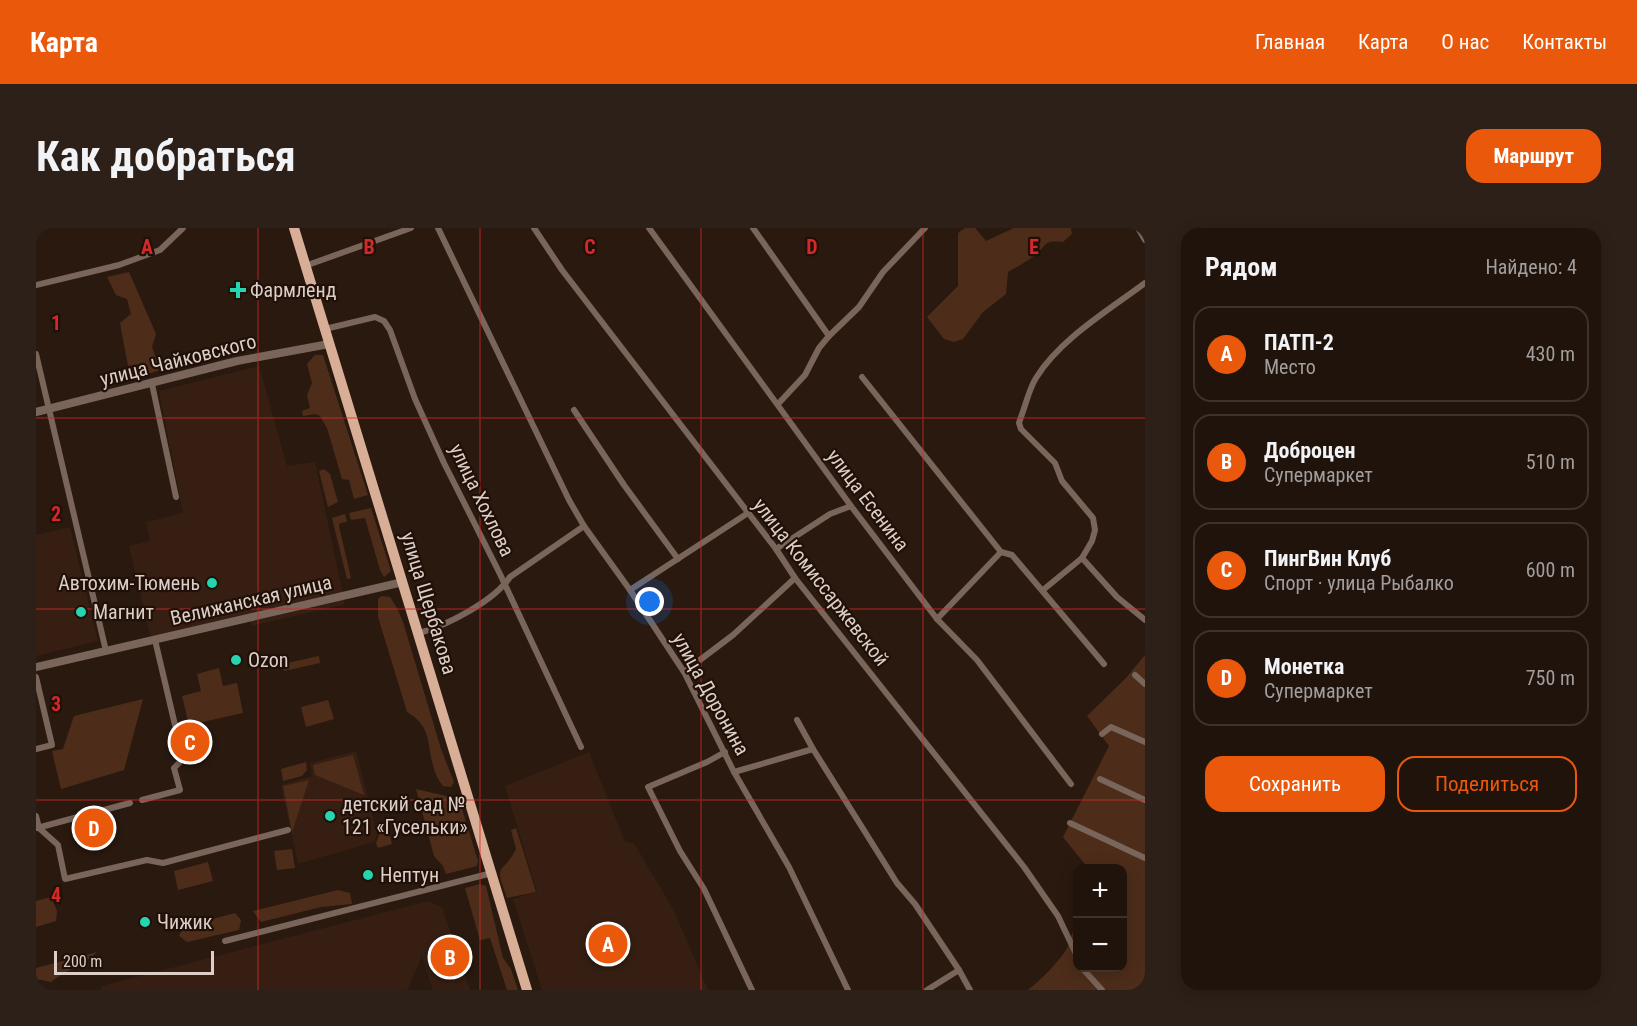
<!DOCTYPE html>
<html lang="ru">
<head>
<meta charset="utf-8">
<style>
  :root { --surface:#20130b; --page:#2d2019; --text:#f1f3f6; --muted:#a29e9d; --line:#3d322c; --accent:#ea580c }
  body { margin:0; font-family:"Roboto Condensed",sans-serif; background:var(--page); color:var(--text) }
  .controls { position:absolute; right:18px; bottom:18px; display:grid; overflow:hidden; border-radius:12px; box-shadow:0 3px 15px #0003 }
  .controls button { width:54px; height:54px; display:grid; place-items:center; padding:0; border:0; border-bottom:2px solid var(--line); background:var(--surface); color:var(--text); font:30px sans-serif }
  .scale { position:absolute; left:18px; bottom:15px; width:160px; box-sizing:border-box; padding-left:6px; border:3px solid #dbcfc8; border-top:0; font-size:16px; line-height:21px; white-space:nowrap; color:#dbcfc8; -webkit-text-stroke:4px #201007; paint-order:stroke }
  .you { position:absolute; left:614px; top:374px; width:21px; height:21px; margin:-15px; border:4px solid #fff; border-radius:50%; background:#1a73e8; box-shadow:0 0 0 9px #1a73e833 }
  .badge { display:grid; place-items:center; width:39px; height:39px; border-radius:50%; background:var(--accent); color:#fff; font-size:20px; font-weight:700 }
  .pin { position:absolute; translate:-50% -50%; border:3px solid #fff; box-shadow:0 2px 6px #0006 }
  .list { margin:0; padding:0; list-style:none }
  h2 { display:flex; justify-content:space-between; align-items:center; height:78px; margin:0; padding:0 24px; font-size:26px }
  h2 small { font-size:20px; font-weight:400; color:var(--muted) }
  .list li { display:grid; grid-template-columns:39px 1fr auto; gap:18px; align-items:center; box-sizing:border-box; height:96px; margin:0 12px 12px; padding:0 12px; border:2px solid var(--line); border-radius:18px }
  .list b { display:block; font-size:22px; white-space:nowrap }
  .list p { margin:0; font-size:20px; white-space:nowrap; color:var(--muted) }
  .list em { font-size:20px; font-style:normal; color:var(--muted) }
  .actions { display:flex; gap:12px; padding:18px 24px }
  .actions a { flex:1; padding:14px 0; border:2px solid var(--accent); border-radius:18px; text-align:center; font-size:21px; color:var(--accent) }
  .actions .main { background:var(--accent); color:#fff }
  .map { position:relative; flex:none; width:1109px; height:762px; overflow:hidden; border-radius:18px }
  header { display:flex; align-items:center; gap:36px; box-sizing:border-box; height:84px; padding:0 30px; background:var(--accent); color:#fff }
  header strong { font-size:28px }
  nav { display:flex; gap:33px; margin-inline-start:auto; font-size:21px }
  .intro { display:flex; align-items:center; justify-content:space-between; box-sizing:border-box; height:144px; padding:0 36px }
  h1 { margin:0; font-size:42px }
  .button { padding:15px 27px; border-radius:18px; background:var(--accent); color:#fff; font-size:21px; font-weight:700 }
  main { display:flex; gap:36px; padding:0 36px }
  aside { flex:1; background:var(--surface); border-radius:18px; box-shadow:0 3px 15px #0003 }
  .map>svg:first-child { display:block }
  .built { fill:#361f12 }
  .green { fill:#4d2d1a }
  .lines { fill:none; stroke-linecap:round; stroke-linejoin:round }
  .minor { stroke:#79655a; stroke-width:6 }
  .tertiary { stroke:#79655a; stroke-width:8 }
  .primary { stroke:#d8ae97; stroke-width:10 }
  .grid { fill:none; stroke:#d62828; stroke-width:1.5; stroke-opacity:0.55 }
  .poi-dot { fill:#24d5af; stroke:#201007; stroke-width:2 }
  .labels { text-anchor:middle; stroke-width:4.5; stroke-linejoin:round; paint-order:stroke }
  .poi-label { font-size:20px; fill:#dbcfc8; stroke:#201007; text-anchor:start }
  .street-label { font-size:20px; fill:#dbcfc8; stroke:#201007 }
  .grid-label { font-size:20px; text-anchor:middle; font-weight:bold; fill:#d62828; stroke:#201007; stroke-width:4.5; stroke-linejoin:round; paint-order:stroke }
</style>
</head>
<body>
<header>
<strong>Карта</strong>
<nav><a>Главная</a><a>Карта</a><a>О нас</a><a>Контакты</a></nav>
</header>
<div class="intro"><h1>Как добраться</h1><a class="button">Маршрут</a></div>
<main>
<div class="map">
<svg width="1109" height="762" viewBox="0 0 1109 762">
  <rect width="100%" height="100%" fill="#2a190f"/>
  <!-- built -->
  <g class="built">
    <path d="M223,138L251,238L279,234L309,376L216,398L215,393L116,415L93,318L114,313L110,294L147,285L123,163Z"/>
    <path d="M34,299L62,413L0,428V307Z"/>
    <path d="M320,523L341,606L338,614L262,636L245,557L276,548L274,535Z"/>
    <path d="M553,524L589,614L598,615L638,683L672,762H506L477,671L501,664L469,558Z"/>
    <path d="M392,673L406,679L434,762H397L386,729L371,762H65L66,758Z"/>
  </g>
  <!-- green -->
  <g class="green">
    <path d="M929,0H939L950,13L978,0H1035L1036,6L1027,14C1006,12 1012,17 998,28C990,34 981,39 972,44L970,66L947,84L927,111L918,114L908,111L891,89L922,58V5Z"/>
    <path d="M93,44L120,106L116,119L124,142L109,147L104,136L92,138L84,95L95,86L91,71L80,67L71,49Z"/>
    <path d="M279,127H287L332,267L318,271L313,252L306,251L291,200L284,188L279,186L267,188L266,183L274,180L271,167L276,155L271,136Z"/>
    <path d="M288,241L294,246L302,274L292,279L283,243Z"/>
    <path d="M335,280L355,343L348,349L344,342L329,290L315,292L313,285Z"/>
    <path d="M309,286L311,294L304,295L303,298L315,350L311,351L296,290Z"/>
    <path d="M345,368L354,369L361,380L367,394L405,521L418,554L415,559L407,558C405,555 401,550 400,546C389,520 399,500 371,484L342,389V371Z"/>
    <path d="M1109,427V762H992C1003,754 1026,731 1032,718C1035,710 1036,704 1041,696L1042,740H1086V640H1052L1027,609L1073,518L1051,488L1090,450Z"/>
    <path d="M283,428L284,435L248,443L247,436Z"/>
    <path d="M183,440L187,458L201,455L207,485L153,497L146,468L165,463L161,446Z"/>
    <path d="M107,471L88,542L25,561L16,523L27,521L38,488Z"/>
    <path d="M292,472L298,491L270,499L265,479Z"/>
    <path d="M317,527L328,567L279,547L277,537Z"/>
    <path d="M270,534L271,542L266,548L247,553L245,541Z"/>
    <path d="M273,552L256,604L247,558Z"/>
    <path d="M380,561L423,571L442,633L441,638L410,646L407,638L398,628Z"/>
    <path d="M350,593L356,616L342,620L340,615L343,607L340,596Z"/>
    <path d="M480,600L500,664L471,670C457,633 466,649 480,621L475,602Z"/>
    <path d="M256,621L259,640L241,642L238,623Z"/>
    <path d="M172,634L177,653L142,662L138,643Z"/>
    <path d="M444,656L450,658L467,730L475,741L482,762H471L454,710L444,712L429,660Z"/>
    <path d="M302,662L314,665L316,676L285,679L225,694L217,683Z"/>
    <path d="M15,669L21,683L20,693L0,699V673Z"/>
    <path d="M199,685L205,692L203,702L151,714L143,708L147,699Z"/>
    <path d="M61,724C49,736 29,743 15,754L0,751V740Z"/>
  </g>
  <g class="lines">
    <!-- minor -->
    <g class="minor">
      <path d="M402,0L533,272L548,298L594,362L648,444L698,544L753,639L812,762"/>
      <path d="M498,0L526,42L740,321L759,350L988,639L1022,688L1042,730"/>
      <path d="M613,0L815,278L901,391L941,432L1035,556"/>
      <path d="M717,0L793,108"/>
      <path d="M1102,0L1109,12"/>
      <path d="M269,38L375,0"/>
      <path d="M0,57L83,37L124,22L147,0"/>
      <path d="M289,101L339,89L348,93L354,102L379,171L408,235L464,346L545,519"/>
      <path d="M0,126L70,423"/>
      <path d="M826,149L965,324L976,327L1068,436"/>
      <path d="M116,156L140,269"/>
      <path d="M742,176L769,147L783,120L793,108L823,79L847,44L889,0"/>
      <path d="M538,182L588,257L642,331"/>
      <path d="M740,321L794,286L815,278"/>
      <path d="M1046,330L1081,369L1109,392"/>
      <path d="M594,362L712,285"/>
      <path d="M1007,362L1046,330L1056,313L1059,302L1057,290L1026,253L1019,235L985,201L983,195L985,189C990,176 993,161 1000,150C1024,111 1073,82 1109,55"/>
      <path d="M901,391L965,324"/>
      <path d="M383,405C410,398 458,373 474,349L548,298"/>
      <path d="M648,444L697,407L759,350"/>
      <path d="M1099,447L1109,456"/>
      <path d="M0,449L16,517L0,521"/>
      <path d="M761,492L777,521"/>
      <path d="M1066,506L1075,499L1109,514"/>
      <path d="M689,524L671,534L612,559L644,623L668,661L716,762"/>
      <path d="M698,544L777,521L861,655L879,676L923,742L934,762"/>
      <path d="M1064,551L1109,572"/>
      <path d="M106,572L144,562L138,540L147,531L119,412"/>
      <path d="M0,588L3,600L22,617L29,651L111,632L127,635L252,602"/>
      <path d="M1034,595L1109,630"/>
      <path d="M1,600L94,575"/>
      <path d="M189,713L456,645"/>
      <path d="M1046,740L1066,762"/>
      <path d="M891,762L923,742"/>
    </g>
    <!-- tertiary -->
    <g class="tertiary">
      <path d="M0,184L201,133L293,116"/>
      <path d="M0,439L367,354"/>
    </g>
    <!-- primary -->
    <path class="primary" d="M258,0L491,762"/>
  </g>
  <!-- grid -->
  <path class="grid" d="M222,0V762M444,0V762M665,0V762M887,0V762M0,190H1109M0,381H1109M0,572H1109"/>
  <!-- markers -->
  <g class="poi-dot">
    <path d="M199 53h6v6h6v6h-6v6h-6v-6h-6v-6h6z"/>
    <circle cx="176" cy="355" r="6"/>
    <circle cx="45" cy="384" r="6"/>
    <circle cx="200" cy="432" r="6"/>
    <circle cx="294" cy="588" r="6"/>
    <circle cx="332" cy="647" r="6"/>
    <circle cx="109" cy="694" r="6"/>
  </g>
  <g class="labels">
    <!-- poi labels -->
    <g class="poi-label">
      <text x="214" y="69">Фармленд</text>
      <text x="164" y="362" text-anchor="end">Автохим-Тюмень</text>
      <text x="57" y="391">Магнит</text>
      <text x="212" y="439">Ozon</text>
      <text x="306" y="583">детский сад №<tspan x="306" dy="23">121 «Гусельки»</tspan></text>
      <text x="344" y="654">Нептун</text>
      <text x="121" y="701">Чижик</text>
    </g>
    <!-- street labels -->
    <g class="street-label">
      <text transform="translate(142 132) rotate(-14)" y="7">улица Чайковского</text>
      <text transform="translate(446 272) rotate(64)" y="7">улица Хохлова</text>
      <text transform="translate(832 272) rotate(53)" y="7">улица Есенина</text>
      <text transform="translate(785 354) rotate(52)" y="7">улица Комиссаржевской</text>
      <text transform="translate(215 372) rotate(-13)" y="7">Велижанская улица</text>
      <text transform="translate(393 375) rotate(73)" y="7">улица Щербакова</text>
      <text transform="translate(675 466) rotate(61)" y="7">улица Доронина</text>
    </g>
  </g>
  <g class="grid-label">
    <text x="111" y="26">A</text>
    <text x="333" y="26">B</text>
    <text x="554" y="26">C</text>
    <text x="776" y="26">D</text>
    <text x="998" y="26">E</text>
    <text x="20" y="102">1</text>
    <text x="20" y="293">2</text>
    <text x="20" y="483">3</text>
    <text x="20" y="674">4</text>
  </g>
</svg>
<div class="controls">
<button>+</button>
<button>−</button>
</div>
<div class="scale">200 m</div>
<div class="you"></div>
<div class="pin badge" style="left:572px;top:716px">A</div>
<div class="pin badge" style="left:414px;top:729px">B</div>
<div class="pin badge" style="left:154px;top:514px">C</div>
<div class="pin badge" style="left:58px;top:600px">D</div>
</div>
<aside>
<h2>Рядом<small>Найдено: 4</small></h2>
<ul class="list">
<li><span class="badge">A</span><div><b>ПАТП-2</b><p>Место</p></div><em>430 m</em></li>
<li><span class="badge">B</span><div><b>Доброцен</b><p>Супермаркет</p></div><em>510 m</em></li>
<li><span class="badge">C</span><div><b>ПингВин Клуб</b><p>Спорт · улица Рыбалко</p></div><em>600 m</em></li>
<li><span class="badge">D</span><div><b>Монетка</b><p>Супермаркет</p></div><em>750 m</em></li>
</ul>
<div class="actions"><a class="main">Сохранить</a><a>Поделиться</a></div>
</aside>
</main>
</body>
</html>
